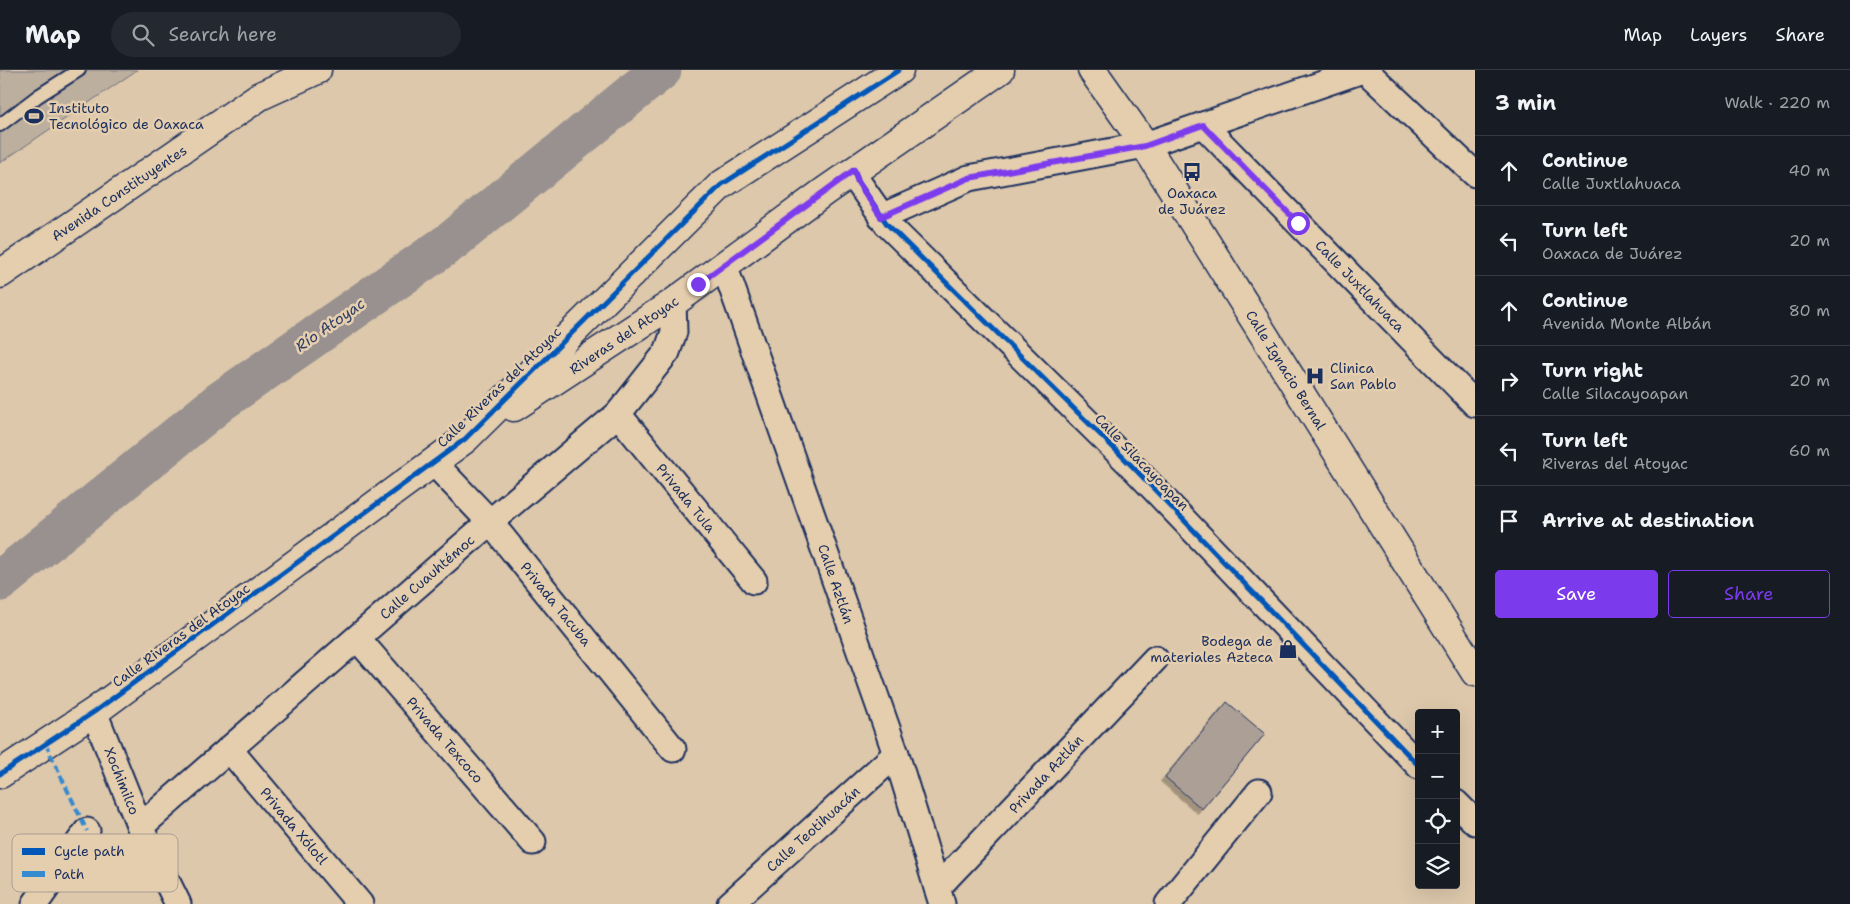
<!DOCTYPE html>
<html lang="en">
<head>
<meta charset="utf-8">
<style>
  :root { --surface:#171b24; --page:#242831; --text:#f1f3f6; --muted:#9ea1a6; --line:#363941; --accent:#7c3aed }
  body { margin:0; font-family:"Shantell Sans",sans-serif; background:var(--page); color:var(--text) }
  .controls { position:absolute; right:15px; bottom:15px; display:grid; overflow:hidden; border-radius:5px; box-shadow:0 5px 20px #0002 }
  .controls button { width:45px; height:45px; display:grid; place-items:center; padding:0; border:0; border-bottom:1px solid var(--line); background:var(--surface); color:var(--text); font:25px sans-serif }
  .stop { position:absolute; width:15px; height:15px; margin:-11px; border:4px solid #7c3aed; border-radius:50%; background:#fff }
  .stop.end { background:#7c3aed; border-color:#fff; box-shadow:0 1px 5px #0008 }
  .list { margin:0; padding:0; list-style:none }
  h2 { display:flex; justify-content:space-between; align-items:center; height:65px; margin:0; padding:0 20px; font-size:21px }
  h2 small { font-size:16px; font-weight:400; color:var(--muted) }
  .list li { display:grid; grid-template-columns:32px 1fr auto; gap:15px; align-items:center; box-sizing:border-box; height:70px; padding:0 20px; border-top:1px solid var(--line) }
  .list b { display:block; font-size:19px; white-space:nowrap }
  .list p { margin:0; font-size:16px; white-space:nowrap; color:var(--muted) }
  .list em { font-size:16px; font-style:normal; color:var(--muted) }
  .actions { display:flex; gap:10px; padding:15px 20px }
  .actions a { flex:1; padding:11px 0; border:1px solid var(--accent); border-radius:5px; text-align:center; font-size:18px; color:var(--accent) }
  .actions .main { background:var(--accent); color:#fff }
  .icon { flex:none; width:28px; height:28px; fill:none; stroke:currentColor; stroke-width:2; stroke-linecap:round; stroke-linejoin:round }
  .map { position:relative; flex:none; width:1475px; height:834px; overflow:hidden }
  header { display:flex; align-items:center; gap:30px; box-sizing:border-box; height:70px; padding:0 25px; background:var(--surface); border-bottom:1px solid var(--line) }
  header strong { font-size:24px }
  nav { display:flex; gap:28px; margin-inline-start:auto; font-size:18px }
  .search { width:350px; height:45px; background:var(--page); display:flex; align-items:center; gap:12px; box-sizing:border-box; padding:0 18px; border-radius:28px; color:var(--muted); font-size:19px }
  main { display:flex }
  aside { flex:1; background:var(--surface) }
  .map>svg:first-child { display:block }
  .green { fill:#bdaf9e; stroke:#6c6f7e }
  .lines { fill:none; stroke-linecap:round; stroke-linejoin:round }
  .river { stroke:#989190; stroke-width:41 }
  .building { fill:#ab9f96; stroke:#1b2f5e; filter:url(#shadow) }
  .service-casing { stroke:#1b2f5e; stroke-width:16 }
  .minor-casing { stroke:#1b2f5e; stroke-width:29 }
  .tertiary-casing { stroke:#1b2f5e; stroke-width:31 }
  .secondary-casing { stroke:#1b2f5e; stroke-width:31 }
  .primary-casing { stroke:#1b2f5e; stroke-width:31 }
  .service { stroke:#e5ceae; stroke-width:12 }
  .minor { stroke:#e5ceae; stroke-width:25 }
  .tertiary { stroke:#e5ceae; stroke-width:28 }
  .secondary { stroke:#e5ceae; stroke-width:28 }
  .primary { stroke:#e5ceae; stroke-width:28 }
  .quiet { stroke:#368acf; stroke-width:4; stroke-dasharray:8 4; stroke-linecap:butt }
  .cycleway-casing { stroke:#e5ceae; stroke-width:8 }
  .cycleway { stroke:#0057b8; stroke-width:5 }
  .route { stroke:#7c3aed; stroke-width:6 }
  .labels { text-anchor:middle; stroke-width:5; stroke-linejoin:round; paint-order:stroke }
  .poi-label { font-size:14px; fill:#1b2f5e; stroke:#e5ceae; text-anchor:start }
  .street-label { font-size:14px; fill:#1b2f5e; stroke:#e5ceae }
  .water-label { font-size:15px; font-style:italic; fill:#2e3e66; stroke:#e5ceae }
  .key { fill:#e5ceae; stroke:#a89e96; stroke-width:1 }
  .key-label { font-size:14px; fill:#1b2f5e }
</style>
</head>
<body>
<header>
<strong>Map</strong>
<div class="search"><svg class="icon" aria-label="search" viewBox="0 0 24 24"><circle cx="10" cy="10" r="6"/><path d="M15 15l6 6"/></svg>Search here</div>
<nav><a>Map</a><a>Layers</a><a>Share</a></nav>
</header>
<main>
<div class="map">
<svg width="1475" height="834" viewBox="0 0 1475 834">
  <defs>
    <filter id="shadow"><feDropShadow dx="-4.5" dy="4.5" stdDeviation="0" flood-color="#0004"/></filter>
  </defs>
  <rect width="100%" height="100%" fill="#ddc8ab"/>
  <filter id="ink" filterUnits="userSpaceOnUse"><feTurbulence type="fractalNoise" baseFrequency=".02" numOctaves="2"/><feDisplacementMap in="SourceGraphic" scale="10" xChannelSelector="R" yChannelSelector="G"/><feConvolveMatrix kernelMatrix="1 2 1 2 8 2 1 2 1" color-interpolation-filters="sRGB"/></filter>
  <g filter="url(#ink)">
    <!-- green -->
    <path class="green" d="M0,0H137L0,93Z"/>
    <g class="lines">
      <!-- river -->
      <path class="river" d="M0,511L221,331L452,171L661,0"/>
    </g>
    <!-- building -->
    <path class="building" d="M1227,632L1265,664L1202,739L1165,707Z"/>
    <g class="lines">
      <!-- service casing -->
      <g class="service-casing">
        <path id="service" d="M0,55L38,26L79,0"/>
      </g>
      <!-- minor casing -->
      <g class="minor-casing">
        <g id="minor">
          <path d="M1365,0L1475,104"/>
          <path d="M1203,55L1475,334"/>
          <path d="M854,100L858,112L887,154L1134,398L1419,696"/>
          <path d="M881,147L969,108L1145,75L1363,0"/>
          <path d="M724,195L896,684L942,834"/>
          <path d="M618,344L754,511"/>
          <path d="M434,393L490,452L673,679"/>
          <path d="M358,569L533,772"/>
          <path d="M94,642L140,757L178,834"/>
          <path d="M229,679L360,834"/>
          <path d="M1456,733L1475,752"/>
          <path d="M140,757L490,452L618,344L667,282L674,262L673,233"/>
          <path d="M937,818L1155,589"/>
          <path d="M35,834L87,761"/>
          <path d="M730,834L896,684"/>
          <path d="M1168,834L1259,722"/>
        </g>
      </g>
      <!-- tertiary casing -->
      <g class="tertiary-casing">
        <g id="tertiary">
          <path d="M514,337L673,233L825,121L1000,0"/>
          <path d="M0,704L94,642L465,369L721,115L899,0"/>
        </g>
      </g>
      <!-- secondary casing -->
      <g class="secondary-casing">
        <path id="secondary" d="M1092,0L1145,75L1475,602"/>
      </g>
      <!-- primary casing -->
      <g class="primary-casing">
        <path id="primary" d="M0,204L260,26L317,0"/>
      </g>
      <!-- service -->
      <use href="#service" class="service"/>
      <!-- minor -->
      <use href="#minor" class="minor"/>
      <!-- tertiary -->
      <use href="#tertiary" class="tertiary"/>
      <!-- secondary -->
      <use href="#secondary" class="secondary"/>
      <!-- primary -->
      <use href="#primary" class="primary"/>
      <!-- quiet -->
      <path class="quiet" d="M45,673L87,761"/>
      <!-- cycleway casing -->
      <g class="cycleway-casing">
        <g id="cycleway">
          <path d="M854,100L858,112L887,154L1134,398L1419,696"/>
          <path d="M0,704L94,642L465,369L721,115L899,0"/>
        </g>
      </g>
      <!-- cycleway -->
      <use href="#cycleway" class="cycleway"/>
    </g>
  </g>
  <g class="lines" filter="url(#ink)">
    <!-- route -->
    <path class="route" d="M698,214L854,100L858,112L881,147L969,108L1145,76L1203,55L1298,153"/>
  </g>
  <!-- icons -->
  <defs>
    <g id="stadium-bare" transform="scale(1.5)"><path d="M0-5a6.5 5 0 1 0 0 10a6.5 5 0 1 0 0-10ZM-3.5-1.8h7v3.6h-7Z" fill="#1b2f5e" stroke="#e5ceae" stroke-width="2.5" paint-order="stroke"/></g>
    <g id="bus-bare" transform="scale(1.5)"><path d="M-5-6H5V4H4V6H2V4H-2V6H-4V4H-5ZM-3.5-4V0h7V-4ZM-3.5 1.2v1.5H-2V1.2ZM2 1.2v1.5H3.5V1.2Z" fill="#1b2f5e" stroke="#e5ceae" stroke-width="2.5" paint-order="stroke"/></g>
    <g id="hospital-bare" transform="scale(1.5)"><path d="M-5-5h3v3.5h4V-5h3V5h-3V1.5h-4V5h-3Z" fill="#1b2f5e" stroke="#e5ceae" stroke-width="2.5" paint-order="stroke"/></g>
    <g id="shop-bare" transform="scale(1.5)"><path d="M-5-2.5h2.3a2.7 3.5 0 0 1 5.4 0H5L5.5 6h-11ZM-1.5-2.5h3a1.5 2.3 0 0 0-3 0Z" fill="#1b2f5e" stroke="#e5ceae" stroke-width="2.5" paint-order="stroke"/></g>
  </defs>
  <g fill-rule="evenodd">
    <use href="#stadium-bare" x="34" y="46"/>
    <use href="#bus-bare" x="1192" y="102"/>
    <use href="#hospital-bare" x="1315" y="306"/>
    <use href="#shop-bare" x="1288" y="579"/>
  </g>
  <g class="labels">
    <!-- poi labels -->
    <g class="poi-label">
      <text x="49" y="43">Instituto<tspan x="49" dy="16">Tecnológico de Oaxaca</tspan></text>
      <text x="1192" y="128" text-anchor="middle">Oaxaca<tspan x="1192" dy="16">de Juárez</tspan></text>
      <text x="1330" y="303">Clinica<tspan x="1330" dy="16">San Pablo</tspan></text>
      <text x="1273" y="576" text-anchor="end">Bodega de<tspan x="1273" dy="16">materiales Azteca</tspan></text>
    </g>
    <!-- street labels -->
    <g class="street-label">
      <text transform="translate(119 123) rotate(-34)" y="5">Avenida Constituyentes</text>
      <text transform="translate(1360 216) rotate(46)" y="5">Calle Juxtlahuaca</text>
      <text transform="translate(624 265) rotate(-34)" y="5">Riveras del Atoyac</text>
      <text transform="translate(1286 300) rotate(58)" y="5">Calle Ignacio Bernal</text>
      <text transform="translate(499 317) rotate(-44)" y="5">Calle Riveras del Atoyac</text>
      <text transform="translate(1142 392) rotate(46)" y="5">Calle Silacayoapan</text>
      <text transform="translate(686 428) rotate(51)" y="5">Privada Tula</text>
      <text transform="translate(427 507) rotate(-41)" y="5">Calle Cuauhtémoc</text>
      <text transform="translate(836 514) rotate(71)" y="5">Calle Aztlán</text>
      <text transform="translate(556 534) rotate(51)" y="5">Privada Tacuba</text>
      <text transform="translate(181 565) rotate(-36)" y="5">Calle Riveras del Atoyac</text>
      <text transform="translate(445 670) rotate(49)" y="5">Privada Texcoco</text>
      <text transform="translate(1046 704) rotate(-47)" y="5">Privada Aztlán</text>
      <text transform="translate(122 711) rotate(68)" y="5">Xochimilco</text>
      <text transform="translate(294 756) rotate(50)" y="5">Privada Xólotl</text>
      <text transform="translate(813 759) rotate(-42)" y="5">Calle Teotihuacán</text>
    </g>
    <!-- water labels -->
    <g class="water-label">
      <text transform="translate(330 255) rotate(-35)" y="5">Río Atoyac</text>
    </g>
  </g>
  <!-- legend -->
  <rect x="12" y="764" width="166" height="58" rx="8" class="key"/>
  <rect x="22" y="778" width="23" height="7" fill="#0057b8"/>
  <rect x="22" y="801" width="23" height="6" fill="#368acf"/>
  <g class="key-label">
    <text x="54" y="786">Cycle path</text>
    <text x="54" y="809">Path</text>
  </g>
</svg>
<div class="controls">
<button>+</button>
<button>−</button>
<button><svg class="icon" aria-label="locate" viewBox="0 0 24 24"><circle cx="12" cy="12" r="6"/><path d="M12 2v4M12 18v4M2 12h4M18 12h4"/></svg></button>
<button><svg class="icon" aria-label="layers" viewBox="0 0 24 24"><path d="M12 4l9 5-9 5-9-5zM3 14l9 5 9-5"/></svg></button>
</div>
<div class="stop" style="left:1298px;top:153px"></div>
<div class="stop end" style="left:698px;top:214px"></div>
</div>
<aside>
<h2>3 min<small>Walk · 220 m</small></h2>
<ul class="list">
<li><svg class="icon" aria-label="ahead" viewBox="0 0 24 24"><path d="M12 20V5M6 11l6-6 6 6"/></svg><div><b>Continue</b><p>Calle Juxtlahuaca</p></div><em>40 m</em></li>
<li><svg class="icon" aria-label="left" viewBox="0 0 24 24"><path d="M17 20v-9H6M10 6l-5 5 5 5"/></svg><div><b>Turn left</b><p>Oaxaca de Juárez</p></div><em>20 m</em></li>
<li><svg class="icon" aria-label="ahead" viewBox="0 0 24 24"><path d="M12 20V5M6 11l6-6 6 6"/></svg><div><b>Continue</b><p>Avenida Monte Albán</p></div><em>80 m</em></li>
<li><svg class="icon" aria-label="right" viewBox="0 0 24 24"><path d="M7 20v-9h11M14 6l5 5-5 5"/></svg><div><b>Turn right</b><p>Calle Silacayoapan</p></div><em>20 m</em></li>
<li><svg class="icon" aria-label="left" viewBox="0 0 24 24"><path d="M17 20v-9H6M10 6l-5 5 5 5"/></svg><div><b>Turn left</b><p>Riveras del Atoyac</p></div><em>60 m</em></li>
<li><svg class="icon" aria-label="arrive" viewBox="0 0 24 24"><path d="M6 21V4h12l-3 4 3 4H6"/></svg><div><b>Arrive at destination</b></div></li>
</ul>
<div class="actions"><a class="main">Save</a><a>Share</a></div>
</aside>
</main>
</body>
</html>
